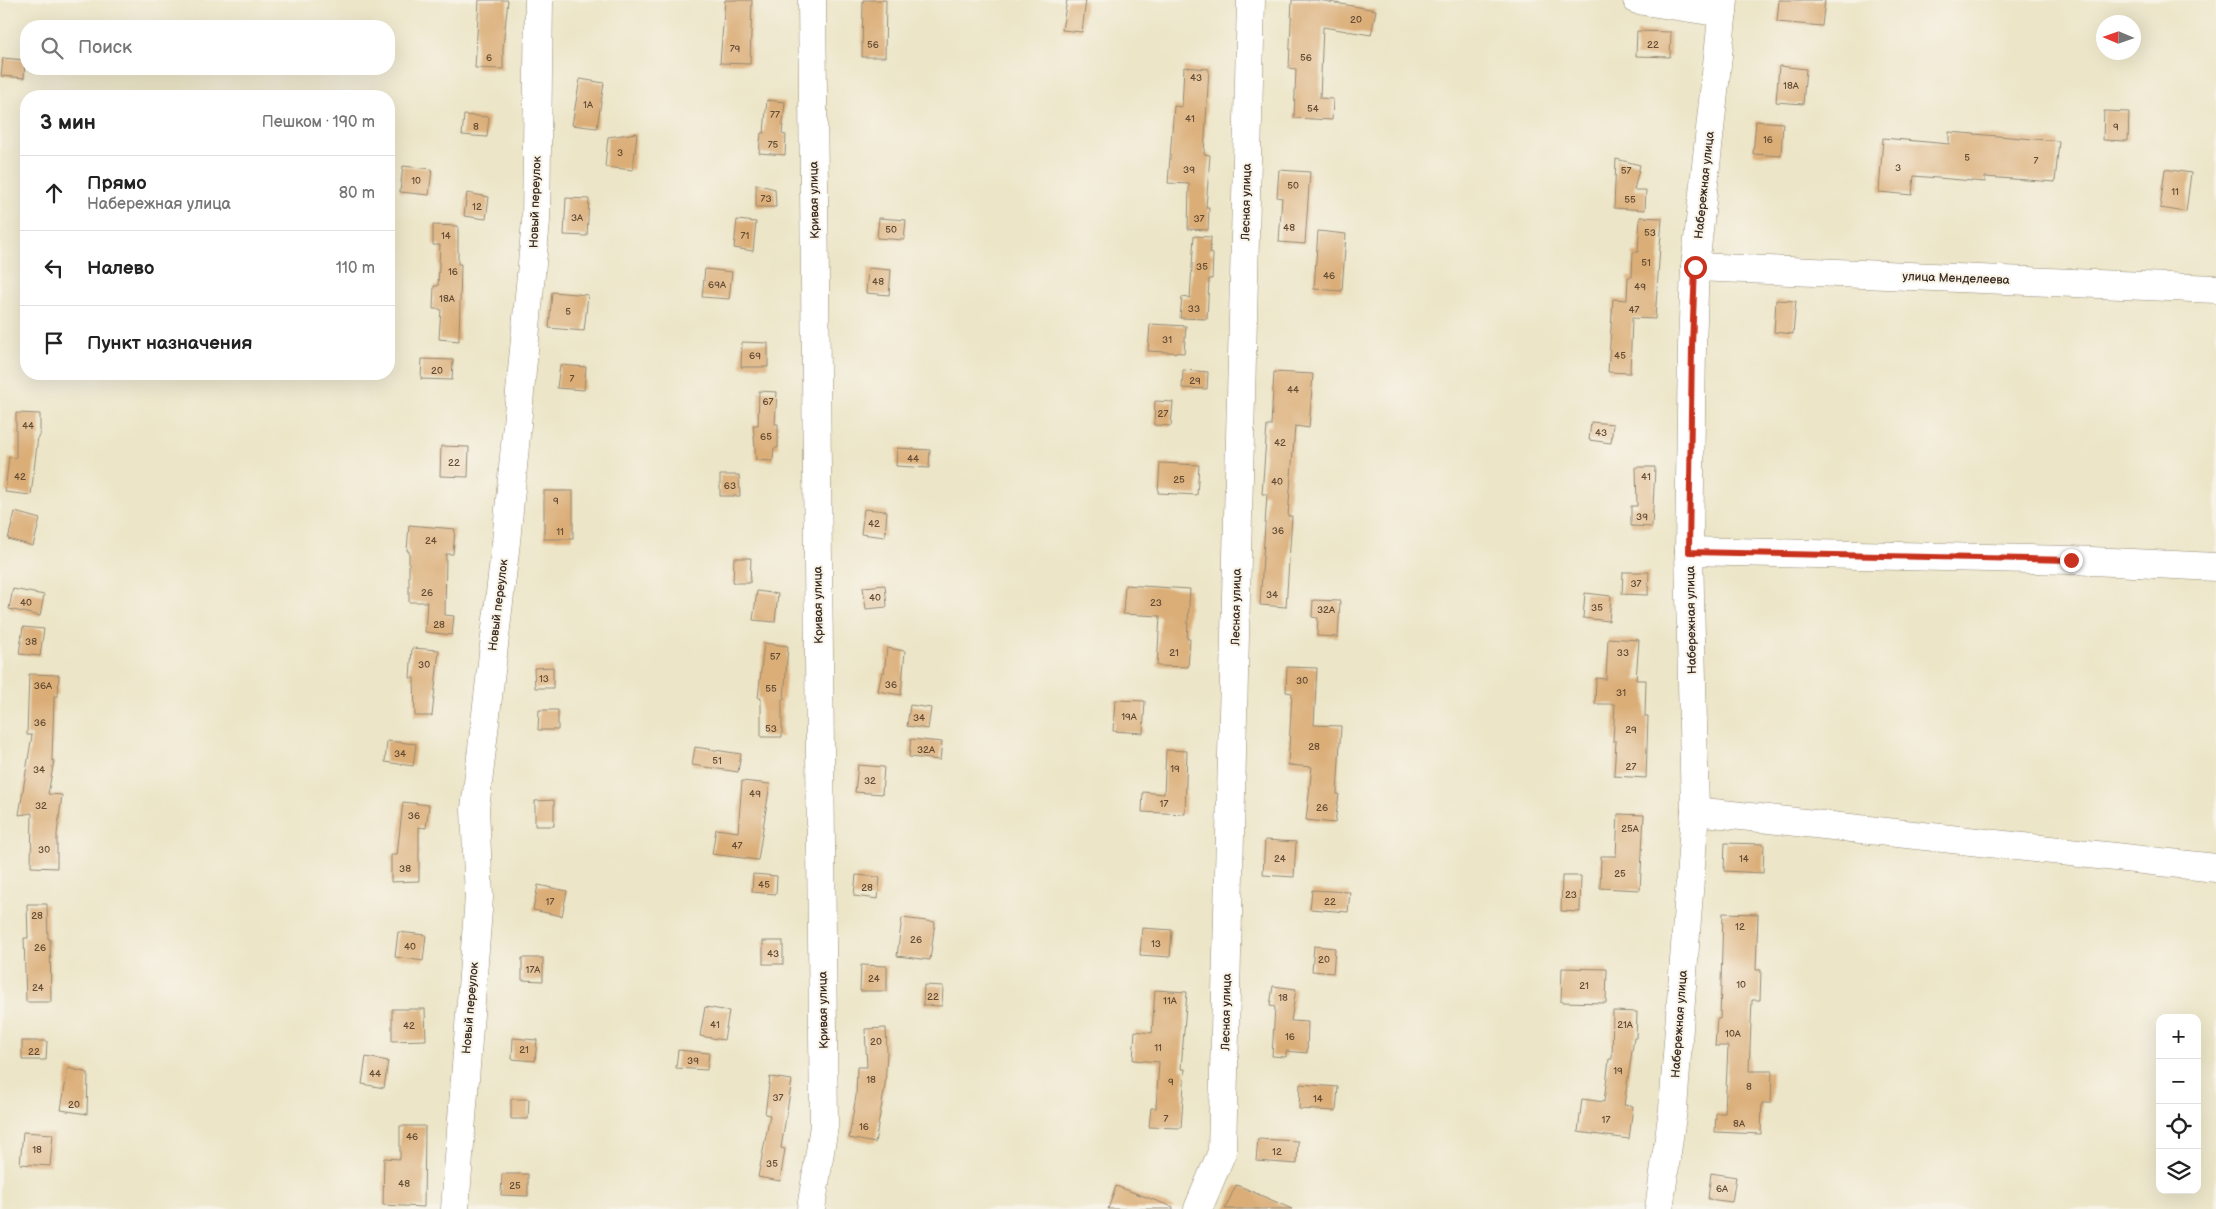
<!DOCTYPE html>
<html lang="ru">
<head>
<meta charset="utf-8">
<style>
  :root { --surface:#fff; --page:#f2f2f2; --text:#222; --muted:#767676; --line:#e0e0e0 }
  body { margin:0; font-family:"Balsamiq Sans",sans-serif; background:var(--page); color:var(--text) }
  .controls { position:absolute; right:15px; bottom:15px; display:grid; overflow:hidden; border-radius:10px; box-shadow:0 5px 20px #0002 }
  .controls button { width:45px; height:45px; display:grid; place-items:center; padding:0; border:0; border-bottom:1px solid var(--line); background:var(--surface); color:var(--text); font:25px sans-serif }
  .compass { position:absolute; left:2096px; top:15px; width:45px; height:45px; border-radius:50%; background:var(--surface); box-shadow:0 5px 20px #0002; rotate:272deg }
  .stop { position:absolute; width:15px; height:15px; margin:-11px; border:4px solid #c8321e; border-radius:50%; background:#fff }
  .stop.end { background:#c8321e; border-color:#fff; box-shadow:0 1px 5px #0008 }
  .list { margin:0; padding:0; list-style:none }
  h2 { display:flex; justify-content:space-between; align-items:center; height:65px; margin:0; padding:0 20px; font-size:21px }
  h2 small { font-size:16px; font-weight:400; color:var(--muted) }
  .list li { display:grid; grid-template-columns:32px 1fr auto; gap:15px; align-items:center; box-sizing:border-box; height:75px; padding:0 20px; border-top:1px solid var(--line) }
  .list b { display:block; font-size:19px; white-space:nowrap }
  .list p { margin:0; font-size:16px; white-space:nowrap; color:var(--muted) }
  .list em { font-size:16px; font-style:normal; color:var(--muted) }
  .icon { flex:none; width:28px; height:28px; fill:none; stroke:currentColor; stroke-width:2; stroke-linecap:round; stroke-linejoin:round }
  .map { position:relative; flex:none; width:2216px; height:1209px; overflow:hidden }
  .search { position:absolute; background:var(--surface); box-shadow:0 5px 20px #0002; left:20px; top:20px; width:375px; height:55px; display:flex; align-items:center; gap:12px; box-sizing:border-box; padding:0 18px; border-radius:20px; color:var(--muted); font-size:19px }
  .panel { position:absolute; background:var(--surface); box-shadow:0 5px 20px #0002; left:20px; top:90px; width:375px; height:290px; border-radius:20px }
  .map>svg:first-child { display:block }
  .building { fill:#dbae78 }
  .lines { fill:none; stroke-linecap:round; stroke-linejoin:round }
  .minor-casing { stroke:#948872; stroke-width:29 }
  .minor { stroke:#fff; stroke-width:28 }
  .route { stroke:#c8321e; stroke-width:6 }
  .labels { text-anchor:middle; stroke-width:4; stroke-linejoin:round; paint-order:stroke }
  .number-label { font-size:10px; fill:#634b34 }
  .street-label { font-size:12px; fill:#3b2a1e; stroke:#f7f3e8 }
</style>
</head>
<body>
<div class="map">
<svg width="2216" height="1209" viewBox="0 0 2216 1209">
  <rect width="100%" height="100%" fill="#f7f3e8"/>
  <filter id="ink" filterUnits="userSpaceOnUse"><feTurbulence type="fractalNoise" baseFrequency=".02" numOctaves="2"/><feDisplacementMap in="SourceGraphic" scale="10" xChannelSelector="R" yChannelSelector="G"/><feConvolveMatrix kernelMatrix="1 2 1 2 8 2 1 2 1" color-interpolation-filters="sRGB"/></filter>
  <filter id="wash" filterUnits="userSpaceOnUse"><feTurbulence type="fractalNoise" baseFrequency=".0096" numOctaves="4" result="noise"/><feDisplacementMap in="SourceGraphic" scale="20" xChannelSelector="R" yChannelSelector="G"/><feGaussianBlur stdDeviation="1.12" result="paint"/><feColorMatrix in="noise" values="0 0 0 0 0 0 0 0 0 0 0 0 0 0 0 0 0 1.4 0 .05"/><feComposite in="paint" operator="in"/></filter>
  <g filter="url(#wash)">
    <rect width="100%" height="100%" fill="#ece5c7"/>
    <g id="blocks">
      <!-- building -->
      <g class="building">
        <path d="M479,0H508L503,47V69L475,68Z"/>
        <path d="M725,0H752L750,64L720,63Z"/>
        <path d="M863,0H886L885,57H862Z"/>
        <path d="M1067,0H1086L1082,32L1062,30Z"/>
        <path d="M1292,0H1318L1376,10L1371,35L1323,27L1320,98L1333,99L1332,120L1294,118L1296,69L1289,68Z"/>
        <path d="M1779,0H1825L1822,26L1777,22Z"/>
        <path d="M1637,31L1671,32L1670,57L1636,56Z"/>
        <path d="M3,58L25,60L24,78L1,76Z"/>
        <path d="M1779,66L1806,69L1803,104L1776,102Z"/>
        <path d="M1184,67L1209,69L1204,154L1210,155L1206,207H1209L1208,230L1188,229L1189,184L1168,183L1174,106L1182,107Z"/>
        <path d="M580,79L604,83L597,128L572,125Z"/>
        <path d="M767,100L785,102L782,134L786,135L785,155L759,153L761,133H764Z"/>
        <path d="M2104,111L2129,112L2128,141L2103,140Z"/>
        <path d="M464,115L489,117L487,137L462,135Z"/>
        <path d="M1756,121L1783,123L1781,156L1753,154Z"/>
        <path d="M1949,132L2059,141L2055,182L1985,177V182L1914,176L1912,195L1879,192L1883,138L1949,144Z"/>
        <path d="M637,133L633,170L605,167L608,137Z"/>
        <path d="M1616,159L1640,165L1634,190H1646L1645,210L1614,208Z"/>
        <path d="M403,166L432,169L429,195L400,192Z"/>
        <path d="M2165,169L2191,173L2186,212L2160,208Z"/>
        <path d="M1279,170L1310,172L1305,244L1279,242L1282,198L1277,197Z"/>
        <path d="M756,184L775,189L776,207H756Z"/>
        <path d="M467,193L489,197L486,219L464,216Z"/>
        <path d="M566,198L589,199L587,236L564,235Z"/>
        <path d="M1640,217L1662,218L1655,319L1632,318L1630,373L1608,372L1613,299L1627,300L1628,277H1632L1633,252H1638Z"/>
        <path d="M879,218L906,220L904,240L877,238Z"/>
        <path d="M737,220L756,222L753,251L734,248Z"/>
        <path d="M433,225L458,226V264H461L459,341L439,339L441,309H433L434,286H438L440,245H433Z"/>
        <path d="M1318,231L1346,234L1342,291L1314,289Z"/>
        <path d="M1194,236L1211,237L1210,253L1213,254L1212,279H1209L1207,319L1180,318L1182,297L1190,298Z"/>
        <path d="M868,268L891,270L889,295L866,293Z"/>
        <path d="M705,269L732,272L729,299L702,297Z"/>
        <path d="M552,292L588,295L584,331L549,328Z"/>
        <path d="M1776,300L1796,301L1793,334L1774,332Z"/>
        <path d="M1150,324L1186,326L1184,353L1148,351Z"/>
        <path d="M742,342L768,343V367H741Z"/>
        <path d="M422,359L453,360L452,380L421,379Z"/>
        <path d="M560,365L586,367L584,390L557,388Z"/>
        <path d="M1183,370L1208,372L1207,389L1182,388Z"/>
        <path d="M1274,372L1313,374L1309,428L1295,426L1288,516H1292L1286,607L1260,605L1267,494H1262L1264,467L1267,426H1271Z"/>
        <path d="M759,391L777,392L775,424H778V448H774L773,461L756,460L753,425H758Z"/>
        <path d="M1155,401L1173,402L1171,426L1154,425Z"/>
        <path d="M16,413L40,414V436H38L31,495L5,492L9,457L16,458Z"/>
        <path d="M1591,422L1613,424L1611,443L1589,440Z"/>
        <path d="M441,446L469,447L468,477L440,476Z"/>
        <path d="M897,448L930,450L929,468L896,466Z"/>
        <path d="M1160,463L1199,465L1197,495L1158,493Z"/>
        <path d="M1636,467H1655L1652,527L1631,526V506H1637Z"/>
        <path d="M720,475H739L740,496H720Z"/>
        <rect x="544" y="491" width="29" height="48"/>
        <path d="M864,509L887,511L885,537L861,534Z"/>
        <path d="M15,512L40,519L33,546L8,539Z"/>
        <path d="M409,525L455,529L453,554H446L445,615L454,616L452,635L425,632L427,602H409V551H407Z"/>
        <path d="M734,558H751L750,583H733Z"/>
        <path d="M1623,572H1649L1648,595L1622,594Z"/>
        <path d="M885,585L887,607L866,609L863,587Z"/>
        <path d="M1125,585L1190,589L1187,639H1190L1188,667L1157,666L1160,616L1123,614Z"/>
        <path d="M13,589L44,595L40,616L9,609Z"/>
        <path d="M757,591L778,594L775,622L753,620Z"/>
        <path d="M1585,593L1611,596L1609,621L1583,618Z"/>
        <path d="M1313,600L1340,601L1338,637L1317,636L1318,618L1312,617Z"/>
        <path d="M23,627L44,629L40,656L19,654Z"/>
        <path d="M1608,638L1639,640L1636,680H1646L1645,716H1648L1646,778L1614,776L1616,741H1613L1615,704H1595L1596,678L1606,679Z"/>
        <path d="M764,643L788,646L784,699H782V737H761V698H758Z"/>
        <path d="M412,648L439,650L432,716H415L414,678H410Z"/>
        <path d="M887,648L905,651L901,695L878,691L882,672L884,673Z"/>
        <path d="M553,667V688H535L534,668Z"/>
        <path d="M1287,667L1317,668L1314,725L1341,726L1337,794H1339L1335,823L1306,820L1312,767L1288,765L1292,693L1286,692Z"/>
        <path d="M29,674L59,675L58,696H54L52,760L54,761L48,794L62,795L57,834V868L31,867L32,813L19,815L32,735H27Z"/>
        <path d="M1115,700L1145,701L1143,733L1113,731Z"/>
        <path d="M910,705L931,708L928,729L907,726Z"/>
        <path d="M539,710H558V730H538Z"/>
        <path d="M911,739L942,742L940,760L909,757Z"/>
        <path d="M387,741L416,744L413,766L385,762Z"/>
        <path d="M695,747L741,754L738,772L692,765Z"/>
        <path d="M1166,750L1187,751L1185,814L1142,812L1143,792L1164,794Z"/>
        <path d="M858,765L884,767L882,794L855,792Z"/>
        <path d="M742,781L770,784L758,860L712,854L716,829L738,832Z"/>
        <path d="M554,800V826H535V801Z"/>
        <path d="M403,802L429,805L426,828L419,827V881L391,882V855H397Z"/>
        <path d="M1618,814L1644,815L1640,890L1600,888L1601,856H1616Z"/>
        <path d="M1265,840L1296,842L1294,877L1263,875Z"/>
        <path d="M1725,843L1764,844L1763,873L1724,871Z"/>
        <path d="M753,874L777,876L776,894L752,892Z"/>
        <path d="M856,875L880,877L878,899L854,896Z"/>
        <path d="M1562,876H1581L1580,912L1561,911Z"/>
        <path d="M538,885L567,891L562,916L533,910Z"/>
        <path d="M1312,890L1350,892L1348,912L1310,909Z"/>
        <path d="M27,904H47L48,939H50L51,1002H26L24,938H28Z"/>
        <path d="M1723,913L1758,914L1756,970H1761L1760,1000H1752L1749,1071H1772L1771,1103H1762L1761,1134L1715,1132L1716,1113H1725L1728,1046H1715L1717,1019H1720Z"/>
        <path d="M902,918L935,922L930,960L897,956Z"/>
        <path d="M1142,928L1172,930L1170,957L1140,955Z"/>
        <path d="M398,932L426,935L423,961L395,957Z"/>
        <rect x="763" y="941" width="20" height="23"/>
        <path d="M1314,946L1335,948L1333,973L1312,971Z"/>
        <path d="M522,958H543V981L522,980Z"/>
        <path d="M861,965L887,966V991H860Z"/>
        <path d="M1562,968L1607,969L1606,1003L1561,1002Z"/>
        <path d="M924,985L943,986L942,1006L923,1005Z"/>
        <path d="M1273,986L1296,989L1291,1021L1308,1022L1307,1053L1286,1051V1057L1272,1056L1275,1007L1270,1006Z"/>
        <path d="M1155,990L1187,992L1181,1069H1185L1181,1128L1149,1127L1151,1108H1156L1159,1062L1133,1060L1135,1031L1152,1033Z"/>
        <path d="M705,1007L729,1011L724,1040L700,1036Z"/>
        <path d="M392,1009H425L426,1040L392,1041Z"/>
        <path d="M1613,1011L1637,1012L1636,1038H1634L1624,1105L1633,1106L1629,1139L1578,1132L1582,1099L1604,1102L1609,1059H1612Z"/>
        <path d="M886,1028L887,1053L885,1086L875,1143L849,1138L856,1096L857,1067H867L865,1029Z"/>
        <path d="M513,1038L537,1040L535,1061L512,1059Z"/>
        <path d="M22,1041H47L46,1060H22Z"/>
        <path d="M678,1050L709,1053L707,1070L676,1068Z"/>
        <path d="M366,1057L388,1061L384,1088L362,1084Z"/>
        <path d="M68,1068L88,1073L87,1114L61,1110Z"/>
        <path d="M770,1077L792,1080L781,1148L785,1149L780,1181L758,1177L770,1115L765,1114Z"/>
        <path d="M1300,1084L1338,1087L1336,1111L1299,1109Z"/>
        <path d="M511,1099H529L528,1119H511Z"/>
        <path d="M400,1126H425L424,1207L383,1205L384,1158L400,1159Z"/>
        <path d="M23,1132L53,1134L50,1166L20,1164Z"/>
        <path d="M1258,1139L1298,1141L1297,1164L1256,1161Z"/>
        <path d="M1711,1173L1736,1177L1732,1202L1708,1199Z"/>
        <path d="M502,1174H528V1196L501,1195Z"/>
        <path d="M1236,1185L1244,1188L1292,1209H1225Z"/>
        <path d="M1116,1186L1173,1207V1209H1108Z"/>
      </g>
    </g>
  </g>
  <g filter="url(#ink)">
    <use href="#blocks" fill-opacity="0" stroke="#948872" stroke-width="1"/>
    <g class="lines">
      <!-- minor casing -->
      <g class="minor-casing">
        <g id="minor">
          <path d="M1637,0L1723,13"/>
          <path d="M1695,267L2216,289"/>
          <path d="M1689,551L2071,560L2216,567"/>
          <path d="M1695,811L2216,868"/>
          <path d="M455,1209L479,897L475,809L506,542L536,221L539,0"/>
          <path d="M811,1209L824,1126L812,0"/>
          <path d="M1198,1209L1222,1152L1251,0"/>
          <path d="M1659,1209L1673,1109L1695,811L1689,551L1692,346L1695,267L1724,0"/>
        </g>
      </g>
      <!-- minor -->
      <use href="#minor" class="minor"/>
    </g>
  </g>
  <g class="lines" filter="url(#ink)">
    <!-- route -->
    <path class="route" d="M1695,267L1692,346L1689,552L2071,560"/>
  </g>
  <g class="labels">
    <!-- number labels -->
    <g class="number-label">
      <text x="1356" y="23">20</text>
      <text x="873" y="48">56</text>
      <text x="1653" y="48">22</text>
      <text x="735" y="52">79</text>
      <text x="489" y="61">6</text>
      <text x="1306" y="61">56</text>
      <text x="1196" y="81">43</text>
      <text x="1791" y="89">18А</text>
      <text x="588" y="108">1А</text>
      <text x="1313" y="112">54</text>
      <text x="775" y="118">77</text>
      <text x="1190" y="122">41</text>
      <text x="476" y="130">8</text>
      <text x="2116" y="130">9</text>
      <text x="1768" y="143">16</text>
      <text x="773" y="148">75</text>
      <text x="620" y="156">3</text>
      <text x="1967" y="161">5</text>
      <text x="2036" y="164">7</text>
      <text x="1898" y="171">3</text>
      <text x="1189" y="173">39</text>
      <text x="1626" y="174">57</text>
      <text x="416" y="184">10</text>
      <text x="1293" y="189">50</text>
      <text x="2175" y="195">11</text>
      <text x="766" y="202">73</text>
      <text x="1630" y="203">55</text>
      <text x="477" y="210">12</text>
      <text x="577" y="221">3А</text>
      <text x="1199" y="222">37</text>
      <text x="1289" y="231">48</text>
      <text x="891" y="233">50</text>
      <text x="1650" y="236">53</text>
      <text x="446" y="239">14</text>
      <text x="745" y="239">71</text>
      <text x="1646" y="266">51</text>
      <text x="1202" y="270">35</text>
      <text x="453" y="275">16</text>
      <text x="1329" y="279">46</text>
      <text x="878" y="285">48</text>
      <text x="717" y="288">69А</text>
      <text x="1640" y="290">49</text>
      <text x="447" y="302">18А</text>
      <text x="1194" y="312">33</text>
      <text x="1634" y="313">47</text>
      <text x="568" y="315">5</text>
      <text x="1167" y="343">31</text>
      <text x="755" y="359">69</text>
      <text x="1620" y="359">45</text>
      <text x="437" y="374">20</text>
      <text x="572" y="382">7</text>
      <text x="1195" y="384">29</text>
      <text x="1293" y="393">44</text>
      <text x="768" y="405">67</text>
      <text x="1163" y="417">27</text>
      <text x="28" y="429">44</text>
      <text x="1601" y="436">43</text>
      <text x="766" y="440">65</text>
      <text x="1280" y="446">42</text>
      <text x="913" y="462">44</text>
      <text x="454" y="466">22</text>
      <text x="20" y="480">42</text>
      <text x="1646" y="480">41</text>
      <text x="1179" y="483">25</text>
      <text x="1277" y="485">40</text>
      <text x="730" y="489">63</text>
      <text x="556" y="504">9</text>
      <text x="1642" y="520">39</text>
      <text x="874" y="527">42</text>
      <text x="1278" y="534">36</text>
      <text x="560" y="535">11</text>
      <text x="431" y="544">24</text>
      <text x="1636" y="587">37</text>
      <text x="427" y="596">26</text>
      <text x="1272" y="598">34</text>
      <text x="875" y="601">40</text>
      <text x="26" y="606">40</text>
      <text x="1156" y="606">23</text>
      <text x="1597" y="611">35</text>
      <text x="1326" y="613">32А</text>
      <text x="439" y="628">28</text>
      <text x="31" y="645">38</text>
      <text x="1174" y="656">21</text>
      <text x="1623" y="656">33</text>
      <text x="775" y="660">57</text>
      <text x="424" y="668">30</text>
      <text x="544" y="682">13</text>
      <text x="1302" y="684">30</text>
      <text x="891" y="688">36</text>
      <text x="43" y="689">36А</text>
      <text x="771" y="692">55</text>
      <text x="1621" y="696">31</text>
      <text x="1129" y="720">19А</text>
      <text x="919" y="721">34</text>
      <text x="40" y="726">36</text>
      <text x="771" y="732">53</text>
      <text x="1631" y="733">29</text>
      <text x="1314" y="750">28</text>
      <text x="926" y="753">32А</text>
      <text x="400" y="757">34</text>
      <text x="717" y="764">51</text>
      <text x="1631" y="770">27</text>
      <text x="1175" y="772">19</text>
      <text x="39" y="773">34</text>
      <text x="870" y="784">32</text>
      <text x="755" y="797">49</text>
      <text x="1164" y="807">17</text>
      <text x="41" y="809">32</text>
      <text x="1322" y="811">26</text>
      <text x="414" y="819">36</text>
      <text x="1630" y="832">25А</text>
      <text x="737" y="849">47</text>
      <text x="44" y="853">30</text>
      <text x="1280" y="862">24</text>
      <text x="1744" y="862">14</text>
      <text x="405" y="872">38</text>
      <text x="1620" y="877">25</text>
      <text x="764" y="888">45</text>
      <text x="867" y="891">28</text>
      <text x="1571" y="898">23</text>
      <text x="550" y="905">17</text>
      <text x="1330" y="905">22</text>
      <text x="37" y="919">28</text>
      <text x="1740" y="930">12</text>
      <text x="916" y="943">26</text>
      <text x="1156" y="947">13</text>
      <text x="410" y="950">40</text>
      <text x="40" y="951">26</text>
      <text x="773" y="957">43</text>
      <text x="1324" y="963">20</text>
      <text x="533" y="973">17А</text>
      <text x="874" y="982">24</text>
      <text x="1741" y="988">10</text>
      <text x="1584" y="989">21</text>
      <text x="38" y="991">24</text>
      <text x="933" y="1000">22</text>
      <text x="1283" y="1001">18</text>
      <text x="1170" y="1004">11А</text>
      <text x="715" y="1028">41</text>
      <text x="1625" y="1028">21А</text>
      <text x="409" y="1029">42</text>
      <text x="1733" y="1037">10А</text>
      <text x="1290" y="1040">16</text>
      <text x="876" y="1045">20</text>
      <text x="1158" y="1051">11</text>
      <text x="524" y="1053">21</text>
      <text x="34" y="1055">22</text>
      <text x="693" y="1064">39</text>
      <text x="1618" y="1074">19</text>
      <text x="375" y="1077">44</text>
      <text x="871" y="1083">18</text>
      <text x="1171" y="1085">9</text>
      <text x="1749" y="1090">8</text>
      <text x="778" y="1101">37</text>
      <text x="1318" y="1102">14</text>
      <text x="74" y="1108">20</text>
      <text x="1166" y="1122">7</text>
      <text x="1606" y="1123">17</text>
      <text x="1739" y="1127">8А</text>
      <text x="864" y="1130">16</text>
      <text x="412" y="1140">46</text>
      <text x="37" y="1153">18</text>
      <text x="1277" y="1155">12</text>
      <text x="772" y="1167">35</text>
      <text x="404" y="1187">48</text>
      <text x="515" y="1189">25</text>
      <text x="1722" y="1192">6А</text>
    </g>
    <!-- street labels -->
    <g class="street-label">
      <text transform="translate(1704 185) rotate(-84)" y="4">Набережная улица</text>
      <text transform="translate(814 200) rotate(-91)" y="4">Кривая улица</text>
      <text transform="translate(535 202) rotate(-88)" y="4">Новый переулок</text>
      <text transform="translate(1246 202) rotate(-89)" y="4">Лесная улица</text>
      <text transform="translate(1956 278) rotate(2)" y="4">улица Менделеева</text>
      <text transform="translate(498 605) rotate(-83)" y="4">Новый переулок</text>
      <text transform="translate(818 605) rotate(-91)" y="4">Кривая улица</text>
      <text transform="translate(1236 607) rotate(-89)" y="4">Лесная улица</text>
      <text transform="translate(1691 620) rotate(-91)" y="4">Набережная улица</text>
      <text transform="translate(470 1008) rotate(-85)" y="4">Новый переулок</text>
      <text transform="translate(823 1010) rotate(-91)" y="4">Кривая улица</text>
      <text transform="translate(1226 1012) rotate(-89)" y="4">Лесная улица</text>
      <text transform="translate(1679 1024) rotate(-86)" y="4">Набережная улица</text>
    </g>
  </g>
</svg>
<div class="controls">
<button>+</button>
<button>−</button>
<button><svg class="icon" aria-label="locate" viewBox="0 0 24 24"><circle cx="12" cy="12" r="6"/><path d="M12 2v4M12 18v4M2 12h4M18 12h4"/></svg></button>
<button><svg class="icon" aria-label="layers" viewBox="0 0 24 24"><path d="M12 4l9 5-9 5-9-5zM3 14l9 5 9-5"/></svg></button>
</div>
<svg class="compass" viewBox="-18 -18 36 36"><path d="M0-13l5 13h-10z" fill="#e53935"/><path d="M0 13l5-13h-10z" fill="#767676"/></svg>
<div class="stop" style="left:1695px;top:267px"></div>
<div class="stop end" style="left:2071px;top:560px"></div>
<div class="search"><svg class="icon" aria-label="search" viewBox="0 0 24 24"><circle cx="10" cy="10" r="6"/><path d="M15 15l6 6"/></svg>Поиск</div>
<section class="panel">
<h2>3 мин<small>Пешком · 190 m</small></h2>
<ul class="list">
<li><svg class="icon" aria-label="ahead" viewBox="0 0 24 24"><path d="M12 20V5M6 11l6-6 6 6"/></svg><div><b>Прямо</b><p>Набережная улица</p></div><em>80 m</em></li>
<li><svg class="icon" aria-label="left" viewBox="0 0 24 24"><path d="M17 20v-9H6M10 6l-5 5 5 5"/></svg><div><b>Налево</b></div><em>110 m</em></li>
<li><svg class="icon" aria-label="arrive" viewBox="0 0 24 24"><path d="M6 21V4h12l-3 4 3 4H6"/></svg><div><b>Пункт назначения</b></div></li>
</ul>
</section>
</div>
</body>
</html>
